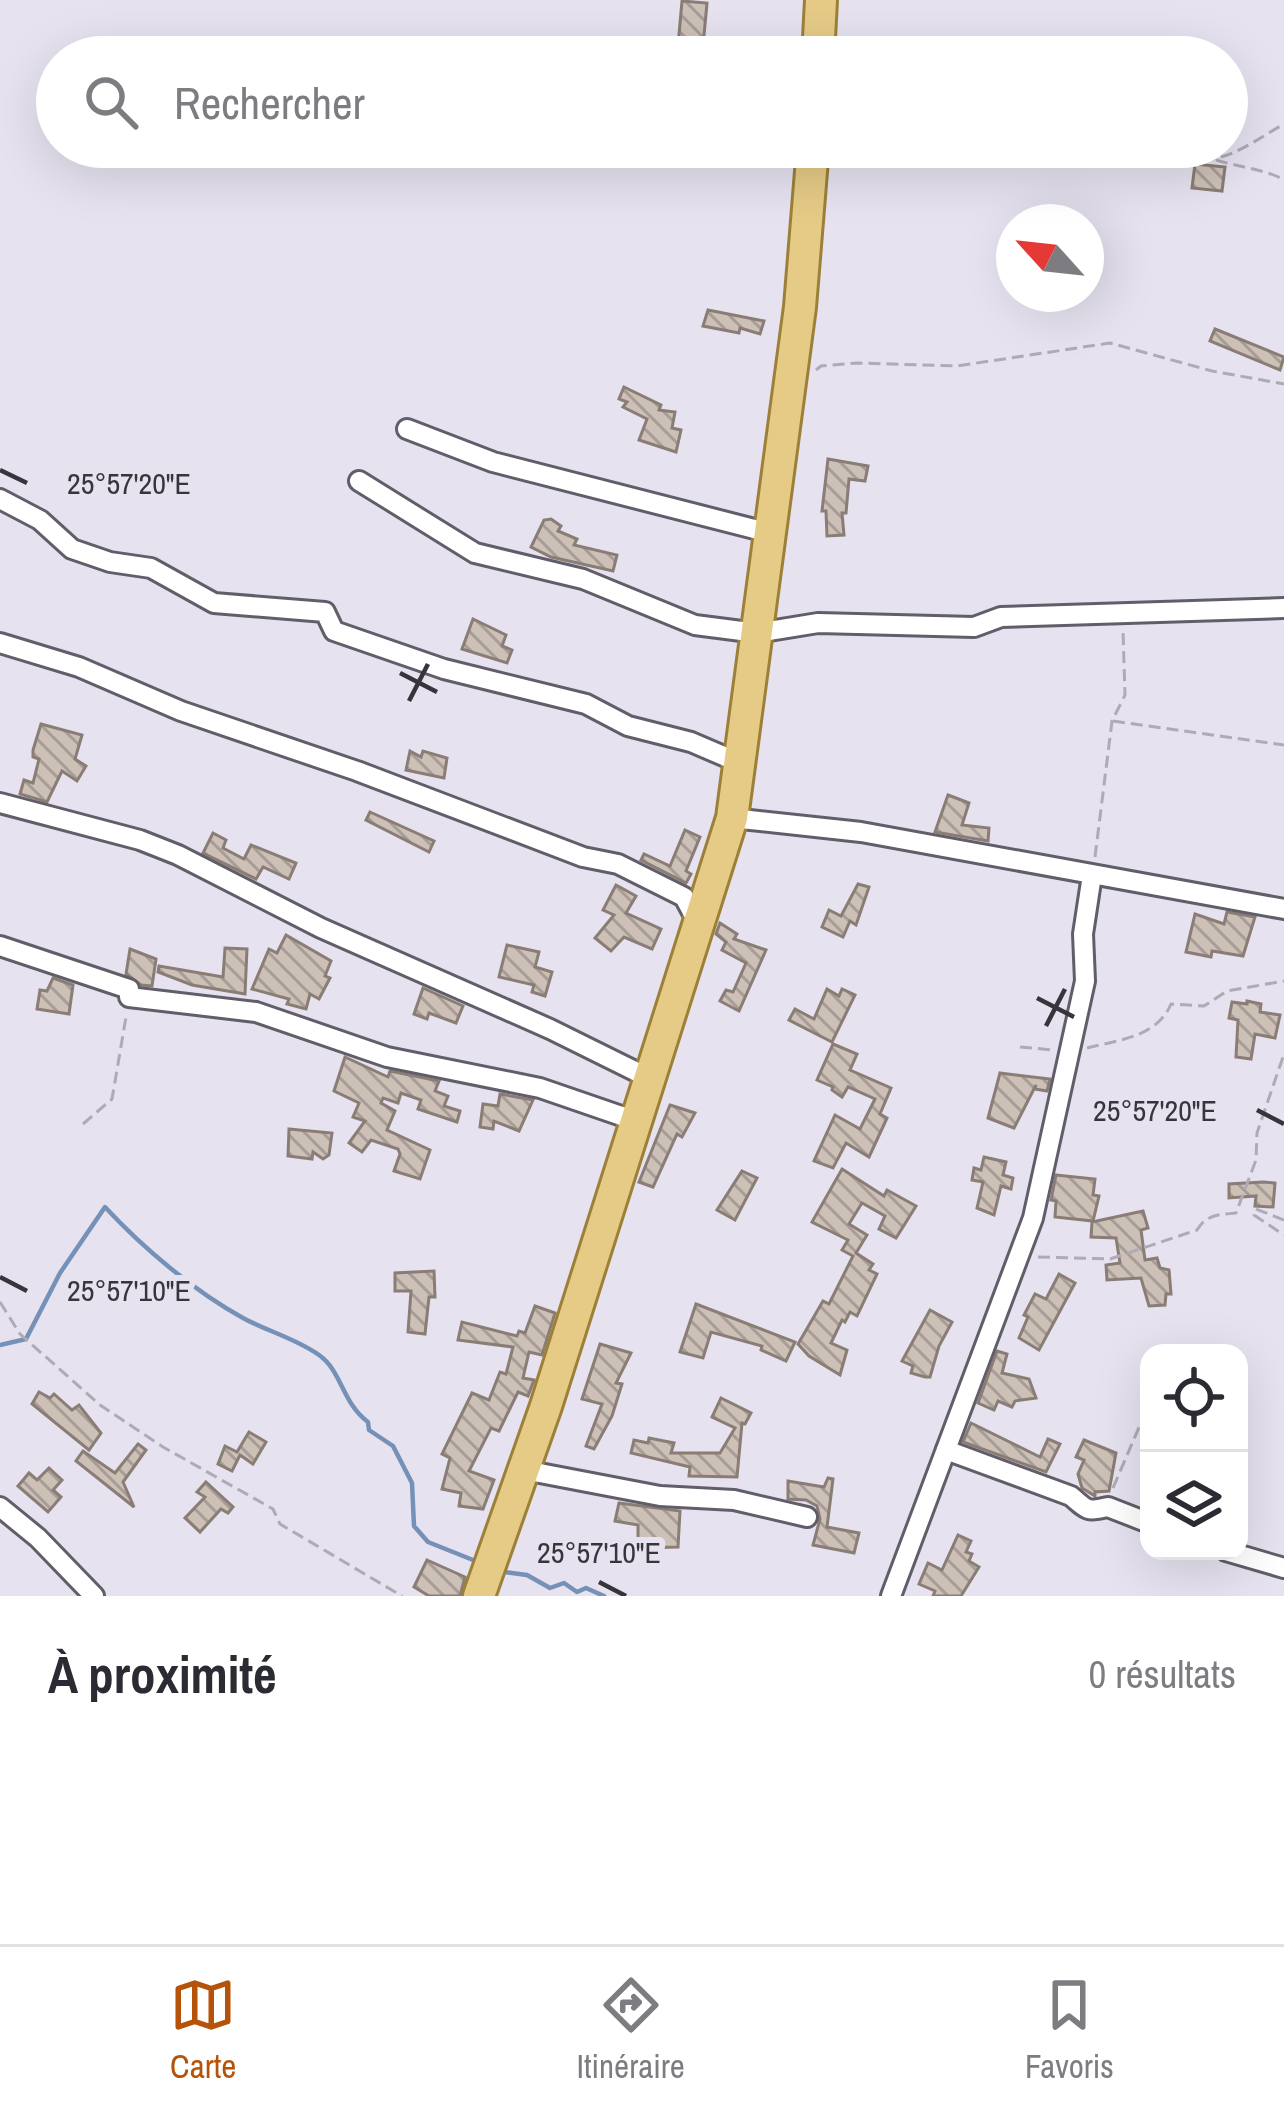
<!DOCTYPE html>
<html lang="fr">
<head>
<meta charset="utf-8">
<style>
  :root { --surface:#fff; --page:#f7f7f7; --text:#2b2b33; --muted:#7c7c81; --line:#e1e1e2; --accent:#b45309 }
  body { margin:0; font-family:"Archivo Narrow",sans-serif; background:var(--page); color:var(--text) }
  .controls { position:absolute; right:36px; bottom:36px; display:grid; overflow:hidden; border-radius:24px; box-shadow:0 12px 48px #0002 }
  .controls button { width:108px; height:108px; display:grid; place-items:center; padding:0; border:0; border-bottom:3px solid var(--line); background:var(--surface); color:var(--text); font:60px sans-serif }
  .compass { position:absolute; left:996px; top:204px; width:108px; height:108px; border-radius:50%; background:var(--surface); box-shadow:0 12px 48px #0002; rotate:297deg }
  .list { margin:0; padding:0; list-style:none }
  h2 { display:flex; justify-content:space-between; align-items:center; height:156px; margin:0; padding:0 48px; font-size:51px }
  h2 small { font-size:39px; font-weight:400; color:var(--muted) }
  .icon { flex:none; width:66px; height:66px; fill:none; stroke:currentColor; stroke-width:2; stroke-linecap:round; stroke-linejoin:round }
  .map { position:relative; flex:none; width:1284px; height:1596px; overflow:hidden }
  .search { position:absolute; background:var(--surface); box-shadow:0 12px 48px #0002; left:36px; right:36px; top:36px; height:132px; display:flex; align-items:center; gap:30px; box-sizing:border-box; padding:0 42px; border-radius:66px; color:var(--muted); font-size:45px }
  .sheet { height:348px; background:var(--surface) }
  nav { display:flex; justify-content:space-around; align-items:center; box-sizing:border-box; height:168px; border-top:3px solid var(--line); background:var(--surface); font-size:33px; color:var(--muted) }
  nav a { display:grid; justify-items:center; gap:6px }
  nav .on { color:var(--accent) }
  .map>svg:first-child { display:block }
  .lines { fill:none; stroke-linecap:round; stroke-linejoin:round }
  .stream { stroke:#7691b7; stroke-width:4.5 }
  .building { fill:url(#building-back-hatch); stroke:#897d75; stroke-width:3 }
  .minor-casing { stroke:#615d69; stroke-width:24 }
  .primary-casing { stroke:#9d8038; stroke-width:36 }
  .path { stroke:#aeabb6; stroke-width:3; stroke-dasharray:12 6; stroke-linecap:butt }
  .minor { stroke:#fff; stroke-width:18 }
  .primary { stroke:#e5cb86; stroke-width:30 }
  .ticks { fill:none; stroke:#37353b; stroke-width:4.5 }
  .ticks-label { font-size:30px; text-anchor:middle; fill:#37353b; stroke:#e6e2f0; stroke-width:12; stroke-linejoin:round; paint-order:stroke }
</style>
</head>
<body>
<div class="map">
<svg width="1284" height="1596" viewBox="0 0 1284 1596">
  <defs>
    <pattern id="building-back-hatch" width="6" height="6" patternUnits="userSpaceOnUse" patternTransform="scale(3)"><rect width="6" height="6" fill="#cdc0b7"/><path d="M-1 5l2 2M0 0l6 6M5-1l2 2" fill="none" stroke="#a79d96"/></pattern>
  </defs>
  <rect width="100%" height="100%" fill="#e6e2f0"/>
  <g class="lines">
    <!-- stream -->
    <g class="stream">
      <path d="M0,1345L26,1339L60,1273L105,1207C143,1248 194,1291 243,1318C267,1331 297,1339 319,1355C342,1371 342,1403 368,1422L369,1430L393,1446L412,1483L414,1526L428,1542L478,1562"/>
      <path d="M504,1572L527,1575L550,1588L564,1583L577,1592L586,1588L604,1596"/>
    </g>
  </g>
  <!-- building -->
  <g class="building">
    <path d="M682,1L707,3L702,57H677Z"/>
    <path d="M1195,164L1225,167L1222,191L1192,188Z"/>
    <path d="M708,310L764,321L760,334L740,328L739,333L703,326Z"/>
    <path d="M1215,329L1284,357L1280,370L1210,341Z"/>
    <path d="M624,387L661,405L659,410L675,412L672,428L681,430L676,452L639,440L647,419L623,407L627,402L619,399Z"/>
    <path d="M828,459L868,466L865,481L849,479L846,513H842L844,535L827,536L826,511H822Z"/>
    <path d="M551,519L561,526L558,531L577,539L574,545L617,555L613,571L551,557L531,547L544,520Z"/>
    <path d="M473,619L506,635L502,646L512,650L507,663L462,649Z"/>
    <path d="M41,724L82,735L75,759L86,766L77,781L62,771L47,802L20,794L24,780L33,783L39,759L33,757V750Z"/>
    <path d="M410,751L421,757L423,751L447,758L444,778L406,770Z"/>
    <path d="M948,795L969,803L962,825L989,828L988,841L935,832Z"/>
    <path d="M370,812L434,841L429,852L366,820Z"/>
    <path d="M685,830L700,837L686,871L691,874L686,883L641,860L644,854L670,866Z"/>
    <path d="M213,833L226,840L223,848L244,859L251,845L296,863L289,879L263,867L256,879L203,853Z"/>
    <path d="M858,884L869,887L856,925L850,921L843,937L822,927L829,910L841,916Z"/>
    <path d="M616,885L636,896L626,913L661,929L652,949L624,937L611,951L595,938L614,915L603,910Z"/>
    <path d="M1227,912L1255,917L1243,956L1212,951L1211,957L1186,952L1195,914L1224,924Z"/>
    <path d="M720,923L737,934L734,939L766,950L739,1011L720,1001L726,990L733,992L746,963L722,950L726,942L716,934Z"/>
    <path d="M286,935L331,961L325,976L330,978L319,999L310,994L306,1009L287,1004L289,999L252,989L269,949L277,953Z"/>
    <path d="M507,945L539,952L535,967L552,972L545,996L532,992L534,985L499,977Z"/>
    <path d="M225,948L247,949L245,994L192,985L158,972L159,966L223,977Z"/>
    <path d="M130,949L156,959L152,986L141,985L126,974Z"/>
    <path d="M53,978L73,985L69,1014L37,1009L40,990L47,991Z"/>
    <path d="M423,988L463,1006L456,1023L429,1013L427,1019L414,1014Z"/>
    <path d="M827,989L839,996L842,989L855,995L832,1042L789,1020L795,1009L814,1019Z"/>
    <path d="M1247,1001L1261,1004L1260,1012L1280,1015L1275,1038L1255,1034L1251,1059L1236,1057L1238,1020L1229,1018L1232,1002L1247,1004Z"/>
    <path d="M833,1044L857,1054L850,1070L891,1088L880,1114L887,1118L869,1157L846,1143L833,1168L814,1161L835,1115L860,1129L875,1099L848,1087L842,1097L832,1090L833,1087L817,1080Z"/>
    <path d="M345,1057L388,1077L390,1071L439,1081L435,1091L448,1096L444,1106L460,1111L457,1122L418,1109L421,1100L401,1093L398,1103L383,1098L381,1103L395,1111L387,1130L430,1150L420,1179L394,1171L400,1154L398,1149L371,1140L362,1152L349,1143L365,1121L353,1117L359,1103L334,1091Z"/>
    <path d="M1000,1073L1050,1079L1047,1091L1035,1089L1036,1085L1014,1128L988,1118Z"/>
    <path d="M500,1094L533,1100L519,1131L494,1121L493,1129L480,1127L483,1104L498,1106Z"/>
    <path d="M670,1105L695,1113L682,1137L677,1134L653,1187L639,1182Z"/>
    <path d="M289,1129L332,1133L329,1155L323,1159L313,1152L312,1159L288,1156Z"/>
    <path d="M984,1157L1006,1162L1003,1175L1013,1178L1011,1189L1001,1186L994,1215L977,1208L983,1182L972,1180L974,1168L981,1170Z"/>
    <path d="M842,1169L884,1196L887,1190L916,1206L896,1238L879,1229L885,1216L862,1203L849,1224L867,1235L856,1253L873,1264L869,1270L877,1274L857,1316L850,1312L845,1322L842,1320L831,1343L847,1350L840,1375L809,1356L798,1344L823,1301L829,1304L853,1256L842,1250L848,1240L812,1222Z"/>
    <path d="M742,1171L757,1178L735,1220L717,1210Z"/>
    <path d="M1056,1175L1095,1179L1093,1195L1099,1196L1093,1221L1055,1217L1056,1201L1051,1200Z"/>
    <path d="M1263,1182L1275,1183L1273,1207L1255,1206L1256,1196L1229,1198V1184Z"/>
    <path d="M1143,1211L1148,1228L1141,1230L1145,1260L1157,1258L1160,1268L1169,1270L1171,1294H1166L1165,1305L1149,1306L1141,1278L1107,1280L1106,1265L1120,1263L1116,1238L1091,1237L1092,1222Z"/>
    <path d="M434,1271L435,1297H429L425,1334L408,1332L411,1291H395V1273Z"/>
    <path d="M1059,1274L1075,1283L1039,1350L1019,1338L1028,1317L1024,1315L1035,1294L1046,1299Z"/>
    <path d="M696,1304L795,1342L786,1361L761,1350L762,1346L711,1332L703,1358L680,1352Z"/>
    <path d="M535,1306L555,1313L542,1355L529,1352L523,1378L534,1380L528,1396L518,1392L499,1431L491,1428L469,1471L494,1480L483,1509L459,1506L461,1493L442,1489L450,1458L442,1454L472,1393L489,1400L500,1372L506,1374L513,1347L458,1340L462,1322L517,1336L519,1331L525,1333Z"/>
    <path d="M930,1310L952,1322L939,1346L930,1377H925L911,1373L913,1366L902,1361Z"/>
    <path d="M600,1344L631,1353L616,1383L622,1384L612,1416L594,1449L586,1446L602,1404L582,1399Z"/>
    <path d="M997,1351L1007,1354L1002,1373L1029,1379L1036,1398L1015,1401L1012,1407L998,1401L994,1410L978,1403Z"/>
    <path d="M39,1392L50,1398L54,1394L72,1410L79,1405L101,1433L89,1450L32,1404Z"/>
    <path d="M721,1398L751,1413L745,1424L742,1423L737,1477L689,1476L690,1467L631,1453L634,1440L648,1443L649,1438L674,1443L671,1453H720L735,1428L712,1417Z"/>
    <path d="M971,1423L1040,1457L1048,1439L1060,1444L1046,1472L963,1442Z"/>
    <path d="M249,1432L266,1442L253,1464L240,1455L232,1471L218,1464L225,1446L237,1452Z"/>
    <path d="M1084,1440L1116,1453L1109,1491L1095,1492V1496L1082,1488L1078,1474L1084,1460L1076,1457Z"/>
    <path d="M138,1444L146,1450L123,1482L134,1507L76,1461L83,1451L115,1473Z"/>
    <path d="M49,1468L62,1480L53,1490L61,1497L48,1512L18,1486L29,1473L37,1480Z"/>
    <path d="M828,1478L833,1479L827,1527L859,1533L854,1553L813,1545L820,1519L817,1506L806,1500L788,1499V1481L824,1487Z"/>
    <path d="M206,1482L233,1507L228,1513L221,1509L200,1532L185,1518L205,1497L197,1492Z"/>
    <path d="M619,1503L680,1511L678,1547L638,1548V1525L615,1521Z"/>
    <path d="M958,1535L971,1541L966,1552L972,1554L969,1561L979,1567L961,1596H933L935,1591L919,1584L928,1563L942,1570Z"/>
    <path d="M427,1560L465,1577L460,1596H429L414,1587Z"/>
  </g>
  <g class="lines">
    <!-- minor casing -->
    <g class="minor-casing">
      <g id="minor">
        <path d="M407,429L493,462L770,533"/>
        <path d="M359,481L475,553L583,579L695,625L757,633L818,623L974,627L1001,617L1284,608"/>
        <path d="M0,499L40,520L72,549L110,562L151,568L214,603L325,612L334,631L444,669L586,704L628,726L691,742L740,763"/>
        <path d="M0,643L79,667L181,711L357,771L583,857L618,864L684,897L699,925"/>
        <path d="M0,803L140,840L178,855L321,928L550,1029L649,1078"/>
        <path d="M732,818L861,832L1284,909"/>
        <path d="M0,946L129,989V997L256,1012L387,1057L540,1088L636,1121"/>
        <path d="M946,1450L1071,1496C1089,1512 1087,1511 1108,1507L1149,1523"/>
        <path d="M524,1470L660,1496L734,1500L807,1517"/>
        <path d="M0,1507L38,1538L94,1596"/>
        <path d="M1226,1551L1284,1568"/>
        <path d="M891,1596L1033,1218L1085,981L1083,934L1092,875"/>
      </g>
    </g>
    <!-- primary casing -->
    <g class="primary-casing">
      <g id="primary">
        <path d="M818,57L821,0"/>
        <path d="M479,1596L546,1406L732,818L800,307L813,147"/>
      </g>
    </g>
    <!-- path -->
    <g class="path">
      <path d="M1121,147L1137,150L1142,156L1151,148C1167,149 1180,159 1196,160C1229,162 1257,139 1284,124"/>
      <path d="M1216,160C1235,166 1271,171 1284,180"/>
      <path d="M816,370L821,366L858,363L957,366L1110,343L1212,371L1284,384"/>
      <path d="M1113,721L1284,745"/>
      <path d="M1095,857L1112,721L1125,695L1123,631"/>
      <path d="M1020,1047L1054,1050"/>
      <path d="M1087,1048C1119,1040 1157,1037 1171,1004L1204,1006L1227,991L1284,981"/>
      <path d="M83,1124L112,1099L126,1017"/>
      <path d="M1284,1220L1256,1209L1254,1215L1284,1235"/>
      <path d="M1038,1257L1110,1259L1197,1230C1207,1214 1218,1215 1236,1213L1256,1160L1257,1133L1284,1054"/>
      <path d="M0,1302L20,1334L100,1405L163,1447L273,1509L280,1524L402,1596"/>
      <path d="M1113,1488L1149,1404"/>
    </g>
    <!-- minor -->
    <use href="#minor" class="minor"/>
    <!-- primary -->
    <use href="#primary" class="primary"/>
  </g>
  <!-- ticks -->
  <path class="ticks" d="M0,470L27,483M400,673L437,692M409,701L428,664M1037,998L1074,1017M1046,1026L1065,989M1257,1110L1284,1124M0,1277L27,1291M599,1582L626,1596"/>
  <g class="ticks-label">
    <text x="129" y="494">25°57'20"E</text>
    <text x="1155" y="1121">25°57'20"E</text>
    <text x="129" y="1301">25°57'10"E</text>
    <text x="599" y="1563">25°57'10"E</text>
  </g>
</svg>
<div class="controls">
<button><svg class="icon" aria-label="locate" viewBox="0 0 24 24"><circle cx="12" cy="12" r="6"/><path d="M12 2v4M12 18v4M2 12h4M18 12h4"/></svg></button>
<button><svg class="icon" aria-label="layers" viewBox="0 0 24 24"><path d="M12 4l9 5-9 5-9-5zM3 14l9 5 9-5"/></svg></button>
</div>
<svg class="compass" viewBox="-18 -18 36 36"><path d="M0-13l5 13h-10z" fill="#e53935"/><path d="M0 13l5-13h-10z" fill="#7c7c81"/></svg>
<div class="search"><svg class="icon" aria-label="search" viewBox="0 0 24 24"><circle cx="10" cy="10" r="6"/><path d="M15 15l6 6"/></svg>Rechercher</div>
</div>
<section class="sheet">
<h2>À proximité<small>0 résultats</small></h2>
<ul class="list">
</ul>
</section>
<nav>
<a class="on"><svg class="icon" aria-label="map" viewBox="0 0 24 24"><path d="M3 6l6-2 6 2 6-2v14l-6 2-6-2-6 2zM9 4v14M15 6v14"/></svg>Carte</a>
<a><svg class="icon" aria-label="directions" viewBox="0 0 24 24"><path d="M12 3l9 9-9 9-9-9zM9 14v-3h6M13 9l2 2-2 2"/></svg>Itinéraire</a>
<a><svg class="icon" aria-label="saved" viewBox="0 0 24 24"><path d="M7 4h10v16l-5-4-5 4z"/></svg>Favoris</a>
</nav>
</body>
</html>
